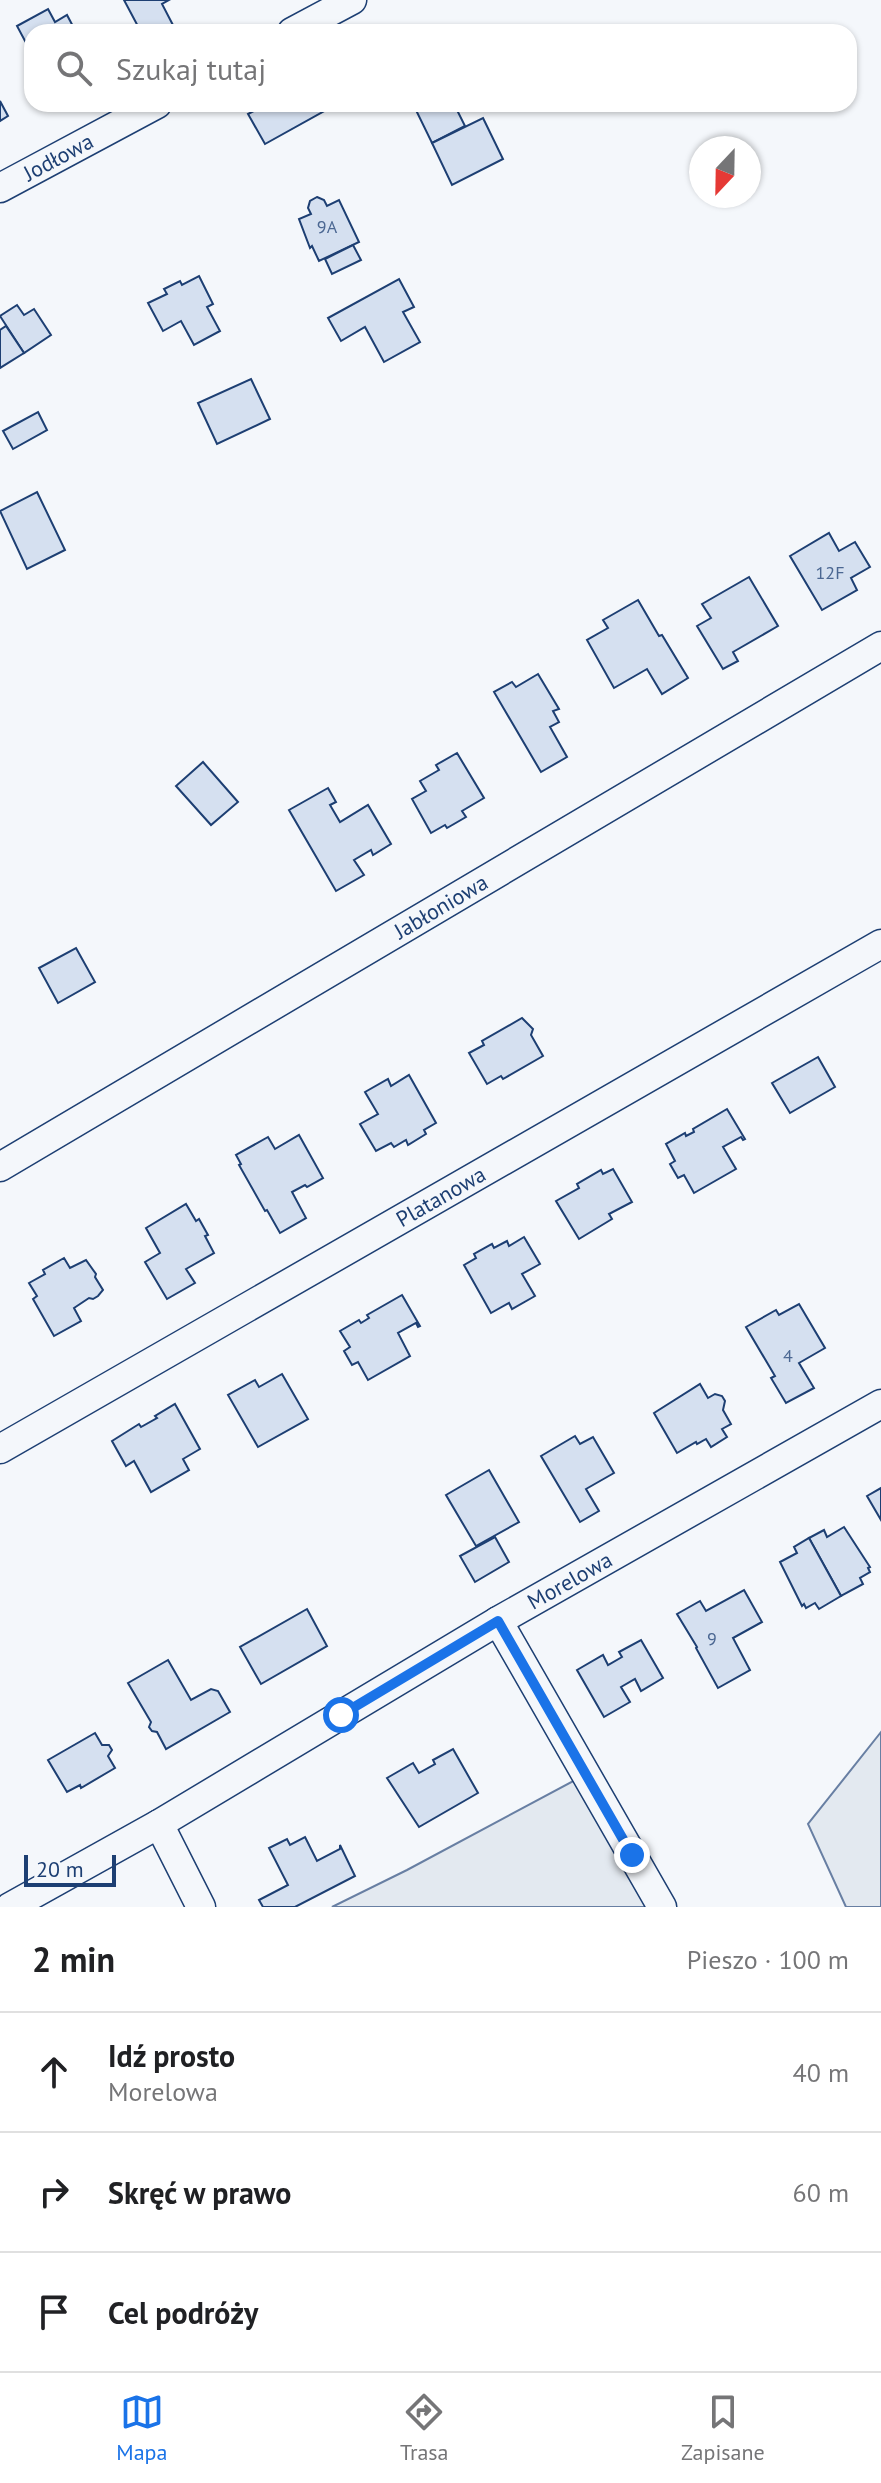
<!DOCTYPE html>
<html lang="pl">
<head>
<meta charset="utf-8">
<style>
  :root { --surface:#fff; --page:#f6f6f6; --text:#202124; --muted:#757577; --line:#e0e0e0; --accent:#1a73e8 }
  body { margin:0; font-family:"PT Sans",sans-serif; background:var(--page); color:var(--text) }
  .compass { position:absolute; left:689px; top:136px; width:72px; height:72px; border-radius:50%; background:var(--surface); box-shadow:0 2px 6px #0004; rotate:202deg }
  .scale { position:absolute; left:24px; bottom:20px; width:92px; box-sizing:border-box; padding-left:8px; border:4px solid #1d3f73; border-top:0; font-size:22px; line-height:28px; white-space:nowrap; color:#1d3f73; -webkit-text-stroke:6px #f4f7fb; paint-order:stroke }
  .stop { position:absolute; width:24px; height:24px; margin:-18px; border:6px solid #1a73e8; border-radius:50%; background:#fff }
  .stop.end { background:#1a73e8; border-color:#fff; box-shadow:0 2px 8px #0008 }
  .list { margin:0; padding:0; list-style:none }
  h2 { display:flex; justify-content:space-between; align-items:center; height:104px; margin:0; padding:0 32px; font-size:34px }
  h2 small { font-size:26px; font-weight:400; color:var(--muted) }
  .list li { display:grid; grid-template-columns:52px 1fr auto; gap:24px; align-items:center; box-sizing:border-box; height:120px; padding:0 32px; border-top:2px solid var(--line) }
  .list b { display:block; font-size:30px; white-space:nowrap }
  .list p { margin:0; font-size:26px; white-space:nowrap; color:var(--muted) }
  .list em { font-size:26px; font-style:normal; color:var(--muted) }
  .icon { flex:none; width:44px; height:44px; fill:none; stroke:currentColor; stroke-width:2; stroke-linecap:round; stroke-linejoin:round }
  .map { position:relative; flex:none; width:881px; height:1907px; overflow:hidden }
  .search { position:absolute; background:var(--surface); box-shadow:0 2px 6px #0004; left:24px; right:24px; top:24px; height:88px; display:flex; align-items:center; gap:20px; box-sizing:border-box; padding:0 28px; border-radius:24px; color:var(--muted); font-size:30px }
  .sheet { height:464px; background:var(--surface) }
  nav { display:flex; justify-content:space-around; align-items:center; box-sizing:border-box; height:112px; border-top:2px solid var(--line); background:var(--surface); font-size:22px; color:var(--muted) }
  nav a { display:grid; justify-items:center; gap:4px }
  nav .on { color:var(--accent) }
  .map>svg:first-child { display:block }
  .green { fill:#e3e9f0; stroke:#687fa3; stroke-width:2 }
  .building { fill:#d5e0f0; stroke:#1d3f73; stroke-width:2 }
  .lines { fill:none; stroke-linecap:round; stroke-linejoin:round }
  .minor-casing { stroke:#1d3f73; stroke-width:31 }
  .minor { stroke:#f4f7fb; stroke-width:28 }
  .route { stroke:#1a73e8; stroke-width:10 }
  .labels { text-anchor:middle; stroke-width:6; stroke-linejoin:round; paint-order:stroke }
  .number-label { font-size:18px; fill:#4b6792 }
  .street-label { font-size:22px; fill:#1d3f73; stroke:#f4f7fb }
</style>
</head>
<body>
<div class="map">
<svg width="881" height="1907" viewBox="0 0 881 1907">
  <rect width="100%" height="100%" fill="#f4f7fb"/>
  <!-- green -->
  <g class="green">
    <path d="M881,1732V1907H846L808,1824Z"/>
    <path d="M577,1779L649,1907H332L407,1870Z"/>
  </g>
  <!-- building -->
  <g class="building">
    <path d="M124,0H169L162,4L175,29L170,32H141Z"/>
    <path d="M48,9L55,22L67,15L76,32H32V54L17,26Z"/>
    <path d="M0,101L8,116L0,121Z"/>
    <path d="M267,104H323L326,110L265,144L248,114Z"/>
    <path d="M413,104H454L465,126L432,143Z"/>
    <path d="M483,118L503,159L452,185L432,143Z"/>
    <path d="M317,197L324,200L327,206L339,200L359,242L319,261L312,246L310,248L299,219L311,214L308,208L310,201Z"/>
    <path d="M353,245L361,260L332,274L325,259Z"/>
    <path d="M199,276L213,304L207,307L220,331L194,345L181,321L163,331L148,303L167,294L164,289L180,281L182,285Z"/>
    <path d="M399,279L414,307L403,312L420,342L384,362L365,327L341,341L328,318Z"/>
    <path d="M17,305L24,315L34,309L51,335L24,353L0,316Z"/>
    <path d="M6,326L24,353L0,368V330Z"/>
    <path d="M251,379L270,419L217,444L198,403Z"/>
    <path d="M38,412L47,430L13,449L3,431Z"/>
    <path d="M37,492L65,550L27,569L0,511Z"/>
    <path d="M829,533L839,551L855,542L870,567L851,578L857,590L822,610L790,556Z"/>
    <path d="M749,577L778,626L733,652L738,661L723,669L697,626L711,618L702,604Z"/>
    <path d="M638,600L659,636L662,635L688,678L662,694L647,669L614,688L587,640L608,628L603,620Z"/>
    <path d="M538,674L559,709L553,711L559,722L550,727L567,757L541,772L494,692L512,682L516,687Z"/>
    <path d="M457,753L484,798L462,811L466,817L447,828L445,825L431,833L412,799L426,791L420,781L439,770L436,765Z"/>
    <path d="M203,762L238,802L211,825L176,786Z"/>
    <path d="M328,788L336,802L330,805L340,822L368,805L391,844L373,855L371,850L354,860L364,875L336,891L289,810Z"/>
    <path d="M76,948L95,982L58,1003L39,968Z"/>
    <path d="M522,1018L533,1029L531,1035L543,1056L503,1079L501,1076L487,1084L469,1053L484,1045L482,1041Z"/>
    <path d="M818,1057L835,1087L790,1113L772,1083Z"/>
    <path d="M409,1075L436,1123L424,1130L426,1134L408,1145L406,1140L394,1147L391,1143L376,1151L360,1124L378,1114L365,1092L388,1079L391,1086Z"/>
    <path d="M727,1109L745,1139L743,1140L741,1137L723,1147L736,1169L694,1193L684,1175L678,1178L670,1164L675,1161L666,1144L685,1133L686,1136L694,1132L693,1129Z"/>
    <path d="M299,1135L323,1178L307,1187L305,1185L292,1192L306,1218L280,1233L267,1210L265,1211L239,1165L241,1164L236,1155L268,1137L275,1149Z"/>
    <path d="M613,1169L632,1202L609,1214L612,1219L579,1239L556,1201L579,1188L577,1184L601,1170L603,1174Z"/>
    <path d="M186,1204L196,1221L199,1219L208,1235L205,1236L214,1253L186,1269L195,1283L167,1299L145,1262L160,1253L146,1228Z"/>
    <path d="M524,1237L540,1264L522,1274L535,1296L512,1309L509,1303L491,1313L464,1265L476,1258L474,1254L492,1244L494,1248L507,1241L509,1246Z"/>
    <path d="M64,1258L70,1268L86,1260L96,1274L95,1277L103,1290L98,1296L93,1299L89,1298L74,1308L81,1321L54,1336L33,1299L37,1296L29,1283L45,1274L43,1270Z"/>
    <path d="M402,1295L420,1326L418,1327L416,1323L398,1333L410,1356L368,1380L358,1362L352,1365L344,1351L350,1347L340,1331L359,1320L361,1323L369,1318L367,1315Z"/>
    <path d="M799,1304L825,1348L799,1363L814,1388L786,1403L771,1378L775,1376L746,1327L776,1310L779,1315Z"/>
    <path d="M282,1374L308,1419L258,1447L228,1395L255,1380L259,1387Z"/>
    <path d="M700,1384L708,1398L715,1394L722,1396L725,1401L723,1410L731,1424L722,1429L727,1437L711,1447L706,1439L697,1444L696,1442L677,1453L654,1413Z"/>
    <path d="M175,1404L200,1449L183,1459L189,1470L151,1492L134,1461L126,1466L112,1441L139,1424L141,1427L157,1418L155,1416Z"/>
    <path d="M575,1436L580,1444L593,1437L614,1473L586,1489L599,1511L580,1522L541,1456Z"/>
    <path d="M489,1470L519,1522L476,1546L446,1495Z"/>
    <path d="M881,1488V1520L867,1496Z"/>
    <path d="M844,1527L870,1567L868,1568L870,1572L860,1578L863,1584L841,1596L809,1538L824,1530L827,1537Z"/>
    <path d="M495,1537L509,1562L475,1582L460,1556Z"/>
    <path d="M809,1538L841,1596L819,1609L815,1603L806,1608L804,1604L802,1606L780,1562L797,1553L794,1547Z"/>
    <path d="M744,1590L762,1622L733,1638L750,1670L718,1688L696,1648L697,1647L677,1614L700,1601L706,1611Z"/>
    <path d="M307,1609L327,1646L261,1684L240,1647Z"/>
    <path d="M641,1640L663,1678L641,1691L635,1679L621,1687L630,1702L604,1717L577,1670L603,1655L608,1665L622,1657L619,1652Z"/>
    <path d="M168,1660L191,1700L211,1689L218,1691L230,1712L166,1749L157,1732L152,1731L149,1727L151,1722L128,1683Z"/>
    <path d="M95,1733L102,1745H109L112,1750L108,1756L115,1768L81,1788L80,1785L67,1792L48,1760Z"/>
    <path d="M453,1749L478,1793L419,1827L387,1778L413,1763L419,1773L435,1764L433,1760Z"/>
    <path d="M305,1837L317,1861L340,1849V1845L355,1876L295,1907H263L259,1900L288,1885L269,1848L287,1839L290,1845Z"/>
  </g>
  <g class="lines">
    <!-- minor casing -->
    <g class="minor-casing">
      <g id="minor">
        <path d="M292,32L352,0"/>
        <path id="s1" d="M0,188L157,104"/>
        <path id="s2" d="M0,1167L881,646"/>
        <path id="s3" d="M0,1449L881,944"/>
        <path d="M498,1621L662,1907"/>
        <path d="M159,1824L201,1907"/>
        <path id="s4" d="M10,1907L159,1824L498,1621L881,1404"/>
      </g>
    </g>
    <!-- minor -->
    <use href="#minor" class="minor"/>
  </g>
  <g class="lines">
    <!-- route -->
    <path class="route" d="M341,1715L498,1621L632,1855"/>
  </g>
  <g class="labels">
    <!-- number labels -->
    <g class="number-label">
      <text x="327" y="233">9A</text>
      <text x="830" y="579">12F</text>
      <text x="788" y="1362">4</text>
      <text x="712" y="1645">9</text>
    </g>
    <!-- street labels -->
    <g class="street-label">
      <text dy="8" stroke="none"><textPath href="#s1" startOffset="66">Jodłowa</textPath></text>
      <text dy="8" stroke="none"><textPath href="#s2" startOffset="512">Jabłoniowa</textPath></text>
      <text dy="8" stroke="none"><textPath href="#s3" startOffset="508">Platanowa</textPath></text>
      <text dy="8" stroke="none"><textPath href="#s4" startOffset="648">Morelowa</textPath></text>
    </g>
  </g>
</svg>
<svg class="compass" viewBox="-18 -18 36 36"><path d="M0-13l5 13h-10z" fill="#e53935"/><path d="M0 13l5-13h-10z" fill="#757577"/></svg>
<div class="scale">20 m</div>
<div class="stop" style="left:341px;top:1715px"></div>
<div class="stop end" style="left:632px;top:1855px"></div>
<div class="search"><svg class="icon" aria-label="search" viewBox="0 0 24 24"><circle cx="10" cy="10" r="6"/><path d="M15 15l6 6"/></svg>Szukaj tutaj</div>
</div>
<section class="sheet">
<h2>2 min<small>Pieszo · 100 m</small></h2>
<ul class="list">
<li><svg class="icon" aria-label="ahead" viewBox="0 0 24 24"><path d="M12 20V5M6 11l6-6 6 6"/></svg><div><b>Idź prosto</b><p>Morelowa</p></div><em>40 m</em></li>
<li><svg class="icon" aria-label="right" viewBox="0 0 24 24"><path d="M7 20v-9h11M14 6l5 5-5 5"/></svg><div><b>Skręć w prawo</b></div><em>60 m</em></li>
<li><svg class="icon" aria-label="arrive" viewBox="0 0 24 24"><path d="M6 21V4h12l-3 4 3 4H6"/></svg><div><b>Cel podróży</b></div></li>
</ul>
</section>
<nav>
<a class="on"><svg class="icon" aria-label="map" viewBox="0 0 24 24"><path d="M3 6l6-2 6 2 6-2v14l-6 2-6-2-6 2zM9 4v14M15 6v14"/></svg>Mapa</a>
<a><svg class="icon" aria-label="directions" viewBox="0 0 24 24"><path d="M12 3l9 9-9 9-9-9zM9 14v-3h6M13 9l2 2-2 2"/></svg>Trasa</a>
<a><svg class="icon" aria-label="saved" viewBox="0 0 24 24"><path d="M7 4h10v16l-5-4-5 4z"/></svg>Zapisane</a>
</nav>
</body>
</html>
